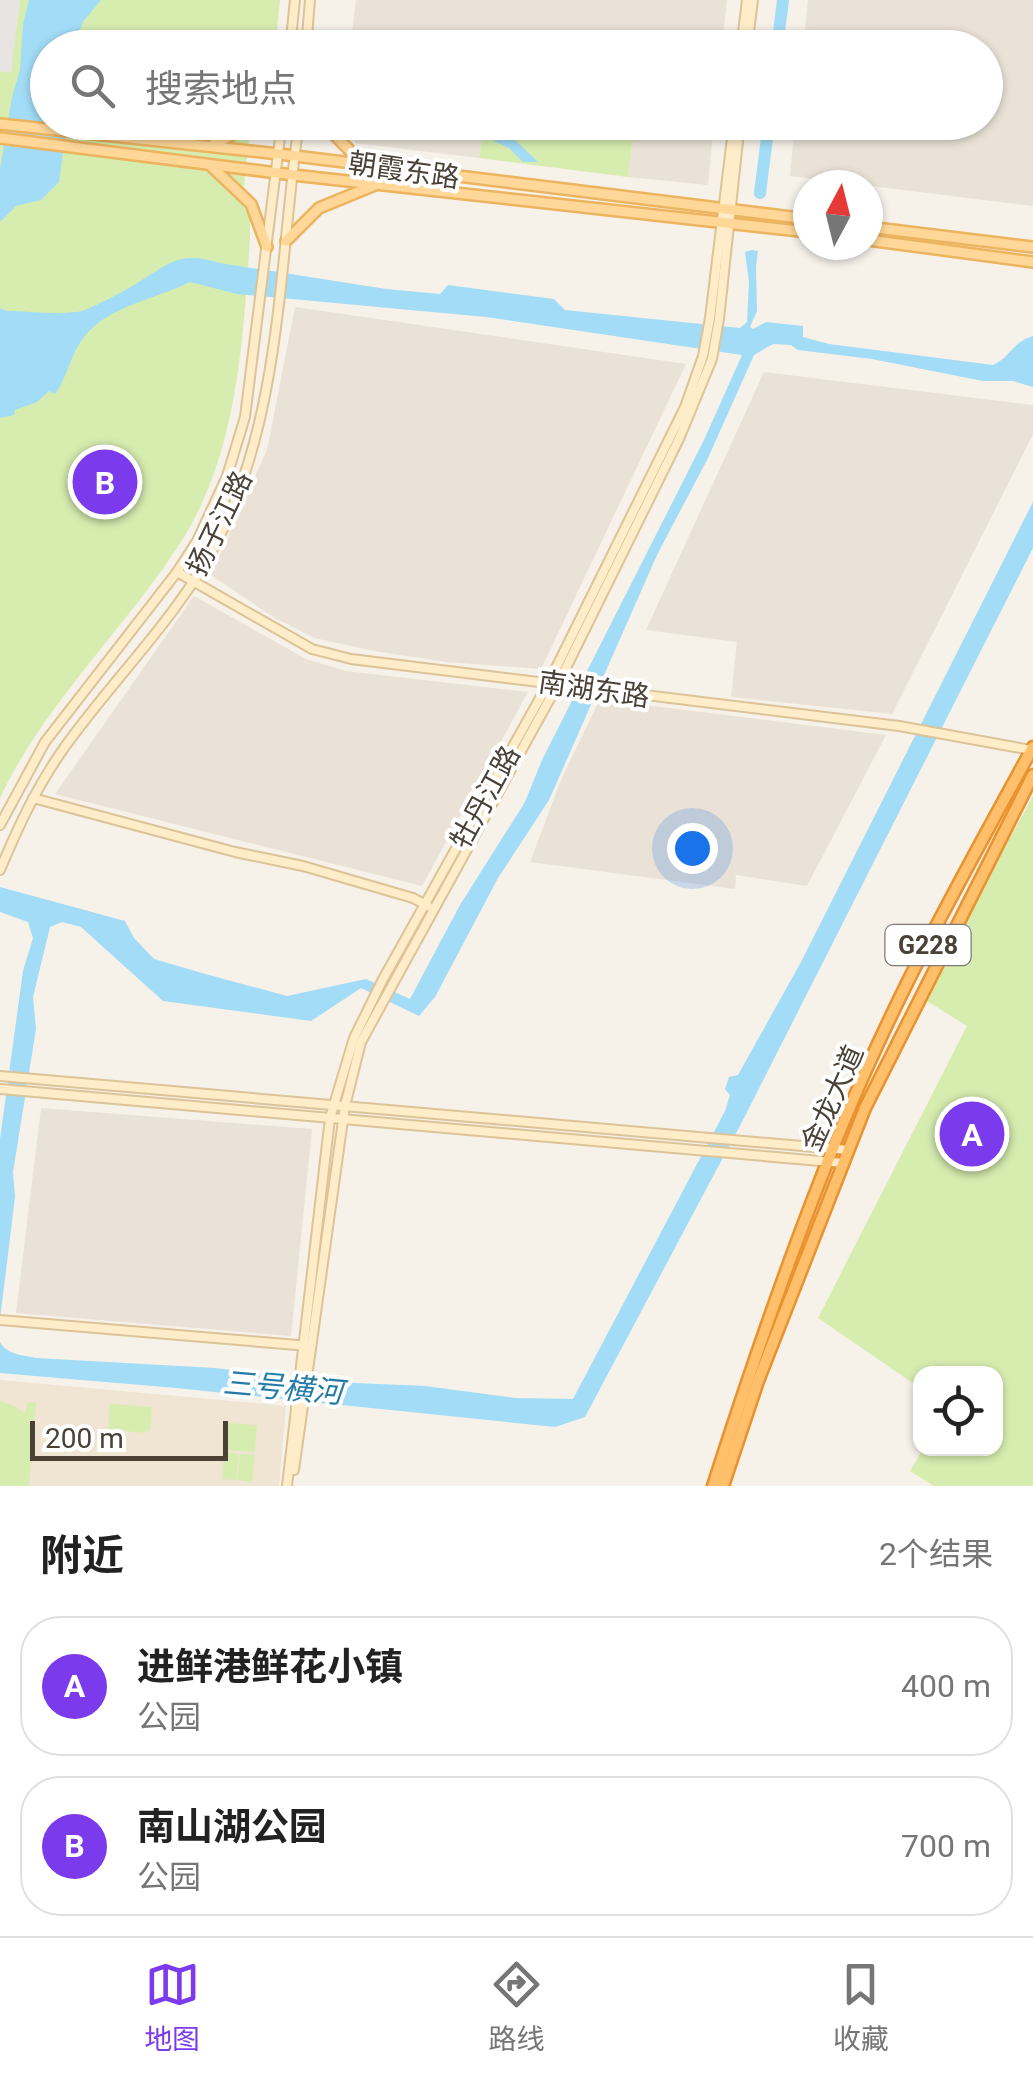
<!DOCTYPE html>
<html lang="zh">
<head>
<meta charset="utf-8">
<style>
  :root { --surface:#fff; --page:#f2f2f2; --text:#222; --muted:#767676; --line:#e0e0e0; --accent:#7c3aed }
  body { margin:0; font-family:Roboto,"Noto Sans SC",sans-serif; background:var(--page); color:var(--text) }
  .controls { position:absolute; right:30px; bottom:30px; display:grid; overflow:hidden; border-radius:20px; box-shadow:0 2px 8px #0004 }
  .controls button { width:90px; height:90px; display:grid; place-items:center; padding:0; border:0; border-bottom:2px solid var(--line); background:var(--surface); color:var(--text); font:50px sans-serif }
  .compass { position:absolute; left:793px; top:170px; width:90px; height:90px; border-radius:50%; background:var(--surface); box-shadow:0 2px 8px #0004; rotate:7deg }
  .scale { position:absolute; left:30px; bottom:25px; width:198px; box-sizing:border-box; padding-left:10px; border:5px solid #4a4137; border-top:0; font-size:28px; line-height:35px; white-space:nowrap; color:#4a4137; -webkit-text-stroke:8px #fff; paint-order:stroke }
  .you { position:absolute; left:692px; top:848px; width:35px; height:35px; margin:-25px; border:8px solid #fff; border-radius:50%; background:#1a73e8; box-shadow:0 0 0 15px #1a73e833 }
  .badge { display:grid; place-items:center; width:65px; height:65px; border-radius:50%; background:var(--accent); color:#fff; font-size:32px; font-weight:700 }
  .pin { position:absolute; translate:-50% -50%; border:5px solid #fff; box-shadow:0 2px 10px #0006 }
  .list { margin:0; padding:0; list-style:none }
  h2 { display:flex; justify-content:space-between; align-items:center; height:130px; margin:0; padding:0 40px; font-size:42px }
  h2 small { font-size:32px; font-weight:400; color:var(--muted) }
  .list li { display:grid; grid-template-columns:65px 1fr auto; gap:30px; align-items:center; box-sizing:border-box; height:140px; margin:0 20px 20px; padding:0 20px; border:2px solid var(--line); border-radius:40px }
  .list b { display:block; font-size:38px; white-space:nowrap }
  .list p { margin:0; font-size:32px; white-space:nowrap; color:var(--muted) }
  .list em { font-size:32px; font-style:normal; color:var(--muted) }
  .icon { flex:none; width:55px; height:55px; fill:none; stroke:currentColor; stroke-width:2; stroke-linecap:round; stroke-linejoin:round }
  .map { position:relative; flex:none; width:1033px; height:1486px; overflow:hidden }
  .search { position:absolute; background:var(--surface); box-shadow:0 2px 8px #0004; left:30px; right:30px; top:30px; height:110px; display:flex; align-items:center; gap:25px; box-sizing:border-box; padding:0 35px; border-radius:55px; color:var(--muted); font-size:38px }
  .sheet { height:450px; background:var(--surface) }
  nav { display:flex; justify-content:space-around; align-items:center; box-sizing:border-box; height:140px; border-top:2px solid var(--line); background:var(--surface); font-size:28px; color:var(--muted) }
  nav a { display:grid; justify-items:center; gap:5px }
  nav .on { color:var(--accent) }
  .map>svg:first-child { display:block }
  .residential { fill:#eae2d7 }
  .education { fill:#f0e4d2 }
  .green { fill:#d7edb0 }
  .parking { fill:#e7e4e1 }
  .water { fill:#a2dcf6 }
  .lines { fill:none; stroke-linecap:round; stroke-linejoin:round }
  .river { stroke:#a2dcf6; stroke-width:12 }
  .secondary-casing { stroke:#dcc398; stroke-width:12 }
  .primary-casing { stroke:#edb460; stroke-width:14 }
  .highway-casing { stroke:#e99230; stroke-width:15 }
  .secondary { stroke:#ffedca; stroke-width:8 }
  .primary { stroke:#ffd899; stroke-width:9 }
  .highway { stroke:#ffbf6b; stroke-width:10 }
  .labels { text-anchor:middle; stroke-width:8; stroke-linejoin:round; paint-order:stroke }
  .shield { fill:#fff; stroke:#807a73; stroke-width:2.5 }
  .shield-label { font-size:25px; font-weight:bold; fill:#4a4137 }
  .street-label { font-size:28px; fill:#4a4137; stroke:#fff }
  .water-label { font-size:30px; font-style:italic; fill:#247ca6; stroke:#fff }
</style>
</head>
<body>
<div class="map">
<svg width="1033" height="1486" viewBox="0 0 1033 1486">
  <rect width="100%" height="100%" fill="#f6f1e9"/>
  <!-- residential -->
  <g class="residential">
    <path d="M356,0H727L722,47H350Z"/>
    <path d="M808,0H1033V206L790,176L795,123L986,122V48L803,47Z"/>
    <path d="M355,123H484L479,158L355,143Z"/>
    <path d="M635,123H714L708,185L628,177Z"/>
    <path d="M295,307L686,364L541,669L446,662L374,651L314,638L275,618L211,575L267,450Z"/>
    <path d="M764,372L1033,405V434L892,714L731,697L737,642L646,630Z"/>
    <path d="M194,596L306,659L346,671L528,692L422,886L55,794Z"/>
    <path d="M605,700L886,735L807,886L736,875L735,889L530,862L561,780L598,703Z"/>
    <path d="M41,1108L312,1129L291,1336L16,1313Z"/>
  </g>
  <!-- education -->
  <path class="education" d="M0,1380L286,1406L279,1486H0Z"/>
  <!-- green -->
  <g class="green">
    <path d="M0,0H280L275,47L48,48V122L251,123L242,203L250,219V239C243,343 237,459 177,548C120,634 44,705 0,798Z"/>
    <path d="M484,123H635L628,177L479,158Z"/>
    <path d="M1033,796V1486H934L910,1471L923,1449L996,1448V1374H920V1388L818,1318L967,1026L922,998Z"/>
    <path d="M0,1401L15,1406L25,1414L27,1402L36,1403L29,1486H0Z"/>
    <path d="M110,1404L152,1407L150,1430L145,1433L108,1429Z"/>
    <path d="M227,1423L257,1425L255,1452L225,1450Z"/>
    <path d="M224,1452L239,1454L236,1480L222,1479Z"/>
    <path d="M240,1454L255,1455L252,1482L237,1480Z"/>
  </g>
  <!-- parking -->
  <path class="parking" d="M0,0H20L11,73L0,71Z"/>
  <!-- water -->
  <g class="water">
    <path d="M29,0H101L83,22L73,47L48,48V122L67,123L59,182L41,200L16,206L0,222V169L12,97L20,70L23,24Z"/>
    <path d="M500,123H519L509,134L538,162H523L509,148L493,141Z"/>
    <path d="M751,250L758,251L756,267L757,311L750,327L753,329L766,322L803,326V337L829,344L993,365C1011,357 1012,342 1033,336V387L1013,381H983L872,359L798,350L791,345L773,344L754,355L708,458L657,555L549,800L498,878L435,997L419,1016L361,988L311,1021L163,1001L81,927L62,922L50,927L33,997L36,1029L13,1172L15,1197L0,1319V1139L23,971L33,938L28,922L0,912V887L125,921L134,938L154,959L209,975L287,996L366,979L410,999L460,905L525,802L542,760L704,440L742,355L486,317L237,294L190,282C156,299 108,306 84,337C70,354 68,377 55,394L49,391L37,402L15,410L14,415L0,418V308L6,311C26,311 68,316 85,310C99,304 121,293 134,285C169,264 178,250 220,263L386,289L440,294L448,285L554,299L565,310L740,328L747,322L749,282L745,252Z"/>
    <path d="M1033,502V548L744,1118L585,1417L555,1427L176,1388L0,1373V1342C7,1355 23,1355 36,1358L215,1368L331,1382L425,1386L515,1398L573,1399L725,1111L730,1095L725,1089L729,1077L738,1075L801,962Z"/>
  </g>
  <g class="lines">
    <!-- river -->
    <g class="river">
      <path d="M777,48L783,0"/>
      <path d="M760,193L769,122"/>
    </g>
    <!-- secondary casing -->
    <g class="secondary-casing">
      <g id="secondary">
        <path d="M290,48L295,0"/>
        <path d="M306,48L310,0"/>
        <path d="M741,48L747,0"/>
        <path d="M747,48L753,0"/>
        <path d="M177,572L312,649L351,659L899,726L1031,750"/>
        <path d="M33,798L235,852L303,866L413,898L428,906"/>
        <path d="M0,825L45,742L177,572L197,541L227,476L245,417L282,122"/>
        <path d="M0,870C18,827 37,786 64,748C113,679 179,616 218,540C282,411 279,262 299,122"/>
        <path d="M0,1076L848,1150"/>
        <path d="M0,1089L843,1163"/>
        <path d="M0,1320L309,1346"/>
        <path d="M294,1470L345,1106L361,1042L558,684L679,439L712,359L719,319L740,122"/>
        <path d="M287,1486L330,1118L354,1038L382,981L549,682L685,407L703,356L710,318L734,122"/>
      </g>
    </g>
    <!-- primary casing -->
    <g class="primary-casing">
      <g id="primary">
        <path d="M322,122L362,163"/>
        <path d="M0,124L279,154L808,219"/>
        <path d="M0,138L293,175L808,232"/>
        <path d="M214,144L256,122"/>
        <path d="M211,166L251,204L267,247"/>
        <path d="M868,227L1033,247"/>
        <path d="M868,240L1033,262"/>
        <path d="M286,241L319,208L375,185"/>
      </g>
    </g>
    <!-- highway casing -->
    <g class="highway-casing">
      <g id="highway">
        <path d="M713,1486C754,1358 798,1230 850,1107C902,983 969,864 1033,747"/>
        <path d="M723,1486L758,1381L865,1108L1033,775"/>
      </g>
    </g>
    <!-- secondary -->
    <use href="#secondary" class="secondary"/>
    <!-- primary -->
    <use href="#primary" class="primary"/>
    <!-- highway -->
    <use href="#highway" class="highway"/>
  </g>
  <g class="labels">
    <!-- shield labels -->
    <rect class="shield" x="885.5" y="925" width="85" height="40" rx="8"/>
    <g class="shield-label">
      <text x="928" y="954">G228</text>
    </g>
    <!-- street labels -->
    <g class="street-label">
      <text transform="translate(404 170) rotate(8)" y="10">朝霞东路</text>
      <text transform="translate(219 523) rotate(-64)" y="10">扬子江路</text>
      <text transform="translate(594 689) rotate(8)" y="10">南湖东路</text>
      <text transform="translate(485 797) rotate(-61)" y="10">牡丹江路</text>
      <text transform="translate(832 1098) rotate(-66)" y="10">金龙大道</text>
    </g>
    <!-- water labels -->
    <g class="water-label">
      <text transform="translate(283 1388) rotate(5)" y="10">三号横河</text>
    </g>
  </g>
</svg>
<div class="controls">
<button><svg class="icon" aria-label="locate" viewBox="0 0 24 24"><circle cx="12" cy="12" r="6"/><path d="M12 2v4M12 18v4M2 12h4M18 12h4"/></svg></button>
</div>
<svg class="compass" viewBox="-18 -18 36 36"><path d="M0-13l5 13h-10z" fill="#e53935"/><path d="M0 13l5-13h-10z" fill="#767676"/></svg>
<div class="scale">200 m</div>
<div class="you"></div>
<div class="pin badge" style="left:972px;top:1134px">A</div>
<div class="pin badge" style="left:105px;top:482px">B</div>
<div class="search"><svg class="icon" aria-label="search" viewBox="0 0 24 24"><circle cx="10" cy="10" r="6"/><path d="M15 15l6 6"/></svg>搜索地点</div>
</div>
<section class="sheet">
<h2>附近<small>2个结果</small></h2>
<ul class="list">
<li><span class="badge">A</span><div><b>进鲜港鲜花小镇</b><p>公园</p></div><em>400 m</em></li>
<li><span class="badge">B</span><div><b>南山湖公园</b><p>公园</p></div><em>700 m</em></li>
</ul>
</section>
<nav>
<a class="on"><svg class="icon" aria-label="map" viewBox="0 0 24 24"><path d="M3 6l6-2 6 2 6-2v14l-6 2-6-2-6 2zM9 4v14M15 6v14"/></svg>地图</a>
<a><svg class="icon" aria-label="directions" viewBox="0 0 24 24"><path d="M12 3l9 9-9 9-9-9zM9 14v-3h6M13 9l2 2-2 2"/></svg>路线</a>
<a><svg class="icon" aria-label="saved" viewBox="0 0 24 24"><path d="M7 4h10v16l-5-4-5 4z"/></svg>收藏</a>
</nav>
</body>
</html>
